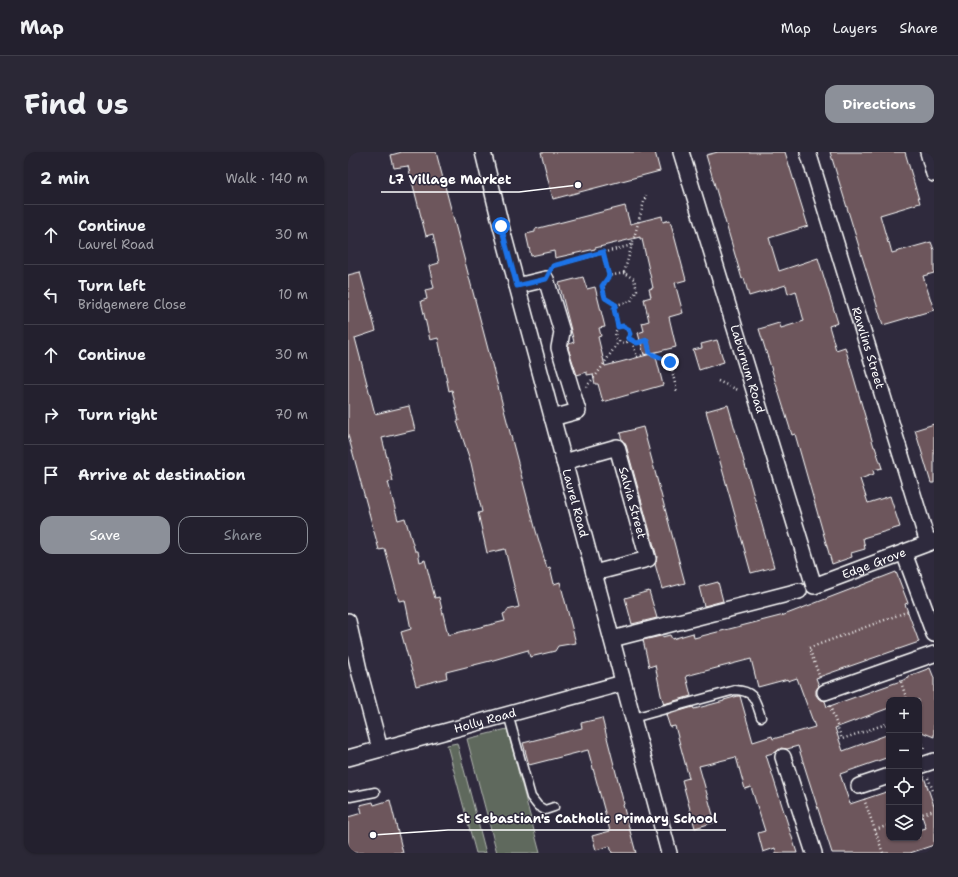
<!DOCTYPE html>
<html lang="en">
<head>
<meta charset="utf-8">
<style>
  :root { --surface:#23202e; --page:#2b2836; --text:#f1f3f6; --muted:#a3a3aa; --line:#403e4a; --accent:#8c9099 }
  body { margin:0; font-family:"Shantell Sans",sans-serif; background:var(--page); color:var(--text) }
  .controls { position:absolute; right:12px; bottom:12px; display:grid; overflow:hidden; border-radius:8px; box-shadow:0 1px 3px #0004 }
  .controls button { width:36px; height:36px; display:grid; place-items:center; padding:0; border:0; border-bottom:1px solid var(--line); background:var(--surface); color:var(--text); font:20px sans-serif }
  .stop { position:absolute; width:12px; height:12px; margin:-9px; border:3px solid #1a73e8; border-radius:50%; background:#fff }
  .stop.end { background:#1a73e8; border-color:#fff; box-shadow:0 1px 4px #0008 }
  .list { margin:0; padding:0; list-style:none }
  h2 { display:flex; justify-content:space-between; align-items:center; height:52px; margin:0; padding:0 16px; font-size:17px }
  h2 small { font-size:13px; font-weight:400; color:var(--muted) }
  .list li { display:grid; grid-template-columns:26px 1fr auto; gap:12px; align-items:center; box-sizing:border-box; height:60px; padding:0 16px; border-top:1px solid var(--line) }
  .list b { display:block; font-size:15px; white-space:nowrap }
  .list p { margin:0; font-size:13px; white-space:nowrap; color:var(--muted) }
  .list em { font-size:13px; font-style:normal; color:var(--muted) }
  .actions { display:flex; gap:8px; padding:12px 16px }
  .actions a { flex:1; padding:9px 0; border:1px solid var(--accent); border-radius:12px; text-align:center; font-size:14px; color:var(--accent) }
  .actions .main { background:var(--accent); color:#fff }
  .icon { flex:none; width:22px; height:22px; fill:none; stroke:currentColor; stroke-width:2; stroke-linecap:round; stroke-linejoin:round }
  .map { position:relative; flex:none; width:586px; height:701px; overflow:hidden; border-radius:12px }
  header { display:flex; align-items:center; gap:24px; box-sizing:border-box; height:56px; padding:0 20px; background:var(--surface); border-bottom:1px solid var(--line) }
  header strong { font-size:19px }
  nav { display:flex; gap:22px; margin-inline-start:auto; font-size:14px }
  .intro { display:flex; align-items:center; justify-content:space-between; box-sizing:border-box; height:96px; padding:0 24px }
  h1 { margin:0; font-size:28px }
  .button { padding:10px 18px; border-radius:12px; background:var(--accent); color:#fff; font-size:14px; font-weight:700 }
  main { display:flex; gap:24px; padding:0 24px }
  aside { flex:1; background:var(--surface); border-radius:12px; box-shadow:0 1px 3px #0004 }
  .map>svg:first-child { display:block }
  .green { fill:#5f695d; stroke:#afb4ae }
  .building { fill:#6d575b; stroke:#fff }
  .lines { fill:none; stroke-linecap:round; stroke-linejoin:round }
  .service-casing { stroke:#fff; stroke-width:11 }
  .minor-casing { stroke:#fff; stroke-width:18 }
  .path { stroke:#fff; stroke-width:2.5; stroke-dasharray:1 3; stroke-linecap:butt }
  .service { stroke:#2f2a3d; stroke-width:8 }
  .minor { stroke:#2f2a3d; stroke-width:15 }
  .route { stroke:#1a73e8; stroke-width:5 }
  .labels { text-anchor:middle; stroke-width:3; stroke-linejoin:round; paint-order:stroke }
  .street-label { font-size:12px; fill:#fff; stroke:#2f2a3d }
  .leader { fill:none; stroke:#fff; stroke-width:1.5 }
  .callout-dot { fill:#fff; stroke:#2f2a3d; stroke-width:1.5 }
  .callout-label { font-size:13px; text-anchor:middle; font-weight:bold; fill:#fff; stroke:#2f2a3d; stroke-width:3; stroke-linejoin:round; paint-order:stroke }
</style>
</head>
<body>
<header>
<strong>Map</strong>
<nav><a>Map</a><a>Layers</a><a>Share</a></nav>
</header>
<div class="intro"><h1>Find us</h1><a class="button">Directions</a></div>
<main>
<aside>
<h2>2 min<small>Walk · 140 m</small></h2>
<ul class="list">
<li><svg class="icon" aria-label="ahead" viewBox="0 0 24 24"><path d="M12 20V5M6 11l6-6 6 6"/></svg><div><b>Continue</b><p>Laurel Road</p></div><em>30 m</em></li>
<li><svg class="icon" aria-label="left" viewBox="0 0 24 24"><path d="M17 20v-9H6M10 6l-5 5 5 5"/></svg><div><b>Turn left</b><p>Bridgemere Close</p></div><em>10 m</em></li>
<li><svg class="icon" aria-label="ahead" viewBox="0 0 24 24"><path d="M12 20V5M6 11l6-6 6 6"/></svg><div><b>Continue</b></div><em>30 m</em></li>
<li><svg class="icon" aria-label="right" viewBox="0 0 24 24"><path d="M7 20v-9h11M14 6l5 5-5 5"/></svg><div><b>Turn right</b></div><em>70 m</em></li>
<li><svg class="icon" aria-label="arrive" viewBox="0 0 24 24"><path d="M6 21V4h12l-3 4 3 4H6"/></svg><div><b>Arrive at destination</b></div></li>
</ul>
<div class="actions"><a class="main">Save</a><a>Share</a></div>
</aside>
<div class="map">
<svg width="586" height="701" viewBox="0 0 586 701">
  <rect width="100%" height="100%" fill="#2f2a3d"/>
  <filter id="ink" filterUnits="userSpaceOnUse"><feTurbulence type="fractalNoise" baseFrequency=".025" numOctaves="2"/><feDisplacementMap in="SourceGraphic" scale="8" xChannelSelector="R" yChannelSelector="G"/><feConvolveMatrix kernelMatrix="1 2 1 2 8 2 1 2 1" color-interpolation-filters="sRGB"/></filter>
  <g filter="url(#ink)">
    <!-- green -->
    <g class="green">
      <path d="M159,577L192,701H149L119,587Z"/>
      <path d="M109,591L138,701H128L99,593Z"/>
    </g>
    <!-- building -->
    <g class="building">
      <path d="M54,0H88L188,379L199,416L202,415L206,432L212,430L228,491L210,494L207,499L182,505L180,498L142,509L98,520L99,526L68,534L53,480L63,477L57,448L51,449L37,397L31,398L0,283V123L12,120L28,179L7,186L27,262L61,254L67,278L34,286L45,329L40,330L50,368L57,366L67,399H70L72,410L77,408L87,446L91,445L100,483L157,469L155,462L159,460V458L171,455L157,397L139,401L130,361L134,360L127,329L123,311L109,269H111L104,238L101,239L90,186L82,188L73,149L79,147L77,138L86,136L81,114L91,111L85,82L78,84L60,14L46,16L43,3Z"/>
      <path d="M193,0H307L312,19L205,47Z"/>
      <path d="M370,0H437L460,74L421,86L431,119L470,106L490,171L481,174L488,198L497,195L526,295H527L534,316L525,318L526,322L512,327L520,351L542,344L552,375L515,386L517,397L503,401L504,405L484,412L447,282L444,283L411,177L431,171L433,176L456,169L448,139L440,142L438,133L401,144L396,126L394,127L358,3Z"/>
      <path d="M482,0H557L572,51L532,63L540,91L541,90L544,101L583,90L586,98V121L575,124L586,158L535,173Z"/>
      <path d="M277,54L282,72L314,64L315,70L322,68L338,128L327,131L335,161L321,165L328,195L296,203L290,181L296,179L294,171L301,169L296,147L303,145L301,137L305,136L294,87H292V85L247,96V97L207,106L206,99L183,104L178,82L187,80V77Z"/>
      <path d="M235,125L239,137L247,135L257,175L251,176L253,184L250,185L257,214L307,201L315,233L255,250L250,232H247L245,222L239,223V220L229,223L220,196L221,192L226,190L211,131Z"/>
      <path d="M369,188L376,210L351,218L345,198L354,196L353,192Z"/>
      <path d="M380,253L426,415L403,421L358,259Z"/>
      <path d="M586,272V331H583L567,278Z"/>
      <path d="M295,275L337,431L314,437L307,412L309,405L278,293L274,288L272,281Z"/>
      <path d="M548,420L560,451L557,452L571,490L468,526L471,534L468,538V543L471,547L477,549L479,555L561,526V524L582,516L586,526V585L571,579V548H541V556L487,576L495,599L541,582V605L492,622L502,652L541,639V686H571V678L578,676L571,655V623L575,622L586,654V693L562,701H484L450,594L439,597L433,596L428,600L418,603L449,701H428L427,696L415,700L410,681L417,679L403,635L397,637L388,605L351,614L367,670L347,676L334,628L341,626L327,574L322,575L318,563L345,555L346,557L376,549V548L390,544H392L405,590L424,584L425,587L467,575L449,526L440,529V527L410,535L403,507L338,524L343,544L316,552L313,543L307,513L301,515L295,488L313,484L314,485L322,483L324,487L345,481L346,486L436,463Z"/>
      <path d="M370,430L375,449L356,454L351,435Z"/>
      <path d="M301,439L309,466L284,472L277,446Z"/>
      <path d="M254,566L276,652L275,653L288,701H264L262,694L248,698L244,684L262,679L240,598L181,613L175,591L234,576L233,571Z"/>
      <path d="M42,648L55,701H0V665L14,661L12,653L25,650L26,653Z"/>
    </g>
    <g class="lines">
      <!-- service casing -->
      <g class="service-casing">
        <g id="service">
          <path d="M160,562L183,645L190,654L197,658L206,655"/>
          <path d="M285,566L387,538C407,539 407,548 413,565"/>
          <path d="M0,644L2,645L27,640"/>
        </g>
      </g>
      <!-- minor casing -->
      <g class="minor-casing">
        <g id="minor">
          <path id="s1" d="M135,0L153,74L321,701"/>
          <path id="s2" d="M333,0L466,434L586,389"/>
          <path id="s3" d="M460,0L580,391"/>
          <path d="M580,0L586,22"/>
          <path d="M169,134L198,127L214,180L211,196L230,259L204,266"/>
          <path id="s4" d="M216,310L269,295L300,407L246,421"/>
          <path d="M556,401L586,482"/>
          <path d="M0,469L11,518L32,597"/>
          <path d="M264,487L451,439"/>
          <path d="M477,540L586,502"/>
          <path d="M435,605L466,701"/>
          <path id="s5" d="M0,606L275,531"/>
          <path d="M571,614L586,609"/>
          <path d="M511,634L541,624"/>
        </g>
      </g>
      <!-- path -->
      <g class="path">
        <path d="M255,100L261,124"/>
        <path d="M205,114L284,93"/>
        <path d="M276,121L261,124L255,134L257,146L268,153L283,149L289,138L286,127L276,121L298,43"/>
        <path d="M270,175L275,174L280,177L282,182L280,186"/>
        <path d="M271,189L274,191L279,190L280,186L286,190L285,192L289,205L302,201L322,210L329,240"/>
        <path d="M286,190L289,191L299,188L302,201"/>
        <path d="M370,229L390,238"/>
        <path d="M238,235L249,222L271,189L268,186L267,181L270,175L266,157L268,153"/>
        <path d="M472,526L461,496L561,459"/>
        <path d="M553,530L559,548"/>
        <path d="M482,554L494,587L541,571"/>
        <path d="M571,584L576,596"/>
        <path d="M580,626L586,641"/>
        <path d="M516,647L535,701"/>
        <path d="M571,663L586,658"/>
        <path d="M527,678L541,673"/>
      </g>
      <!-- service -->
      <use href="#service" class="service"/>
      <!-- minor -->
      <use href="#minor" class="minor"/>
    </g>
  </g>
  <g class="lines" filter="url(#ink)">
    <!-- route -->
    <path class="route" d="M153,74L169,134L198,127L205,114L255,100L261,124L254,134L257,146L268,153L266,157L270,175L275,174L280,177L282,182L280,186L289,191L299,188L302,201L322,210"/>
  </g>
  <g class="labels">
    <!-- street labels -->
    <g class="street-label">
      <text dy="4" stroke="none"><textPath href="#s3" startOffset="205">Rawlins Street</textPath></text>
      <text dy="4" stroke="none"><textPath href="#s2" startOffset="227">Laburnum Road</textPath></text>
      <text dy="4" stroke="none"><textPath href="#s1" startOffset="363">Laurel Road</textPath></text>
      <text dy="4" stroke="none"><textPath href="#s4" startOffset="113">Salvia Street</textPath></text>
      <text dy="4" stroke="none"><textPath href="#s2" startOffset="518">Edge Grove</textPath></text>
      <text dy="4" stroke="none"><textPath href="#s5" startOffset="142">Holly Road</textPath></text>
    </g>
  </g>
  <!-- callouts -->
  <path class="leader" d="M230 33L171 40H33M25 683L100 678H378"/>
  <g class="callout-dot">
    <circle cx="230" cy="33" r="4"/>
    <circle cx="25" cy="683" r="4"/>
  </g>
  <g class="callout-label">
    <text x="102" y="32">L7 Village Market</text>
    <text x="239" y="671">St Sebastian's Catholic Primary School</text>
  </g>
</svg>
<div class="controls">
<button>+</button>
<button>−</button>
<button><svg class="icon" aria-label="locate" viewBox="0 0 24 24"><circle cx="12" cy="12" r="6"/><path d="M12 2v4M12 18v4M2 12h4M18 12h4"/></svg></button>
<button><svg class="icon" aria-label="layers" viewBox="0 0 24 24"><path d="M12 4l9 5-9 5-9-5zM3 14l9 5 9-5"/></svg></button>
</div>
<div class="stop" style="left:153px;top:74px"></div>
<div class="stop end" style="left:322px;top:210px"></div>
</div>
</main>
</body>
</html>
